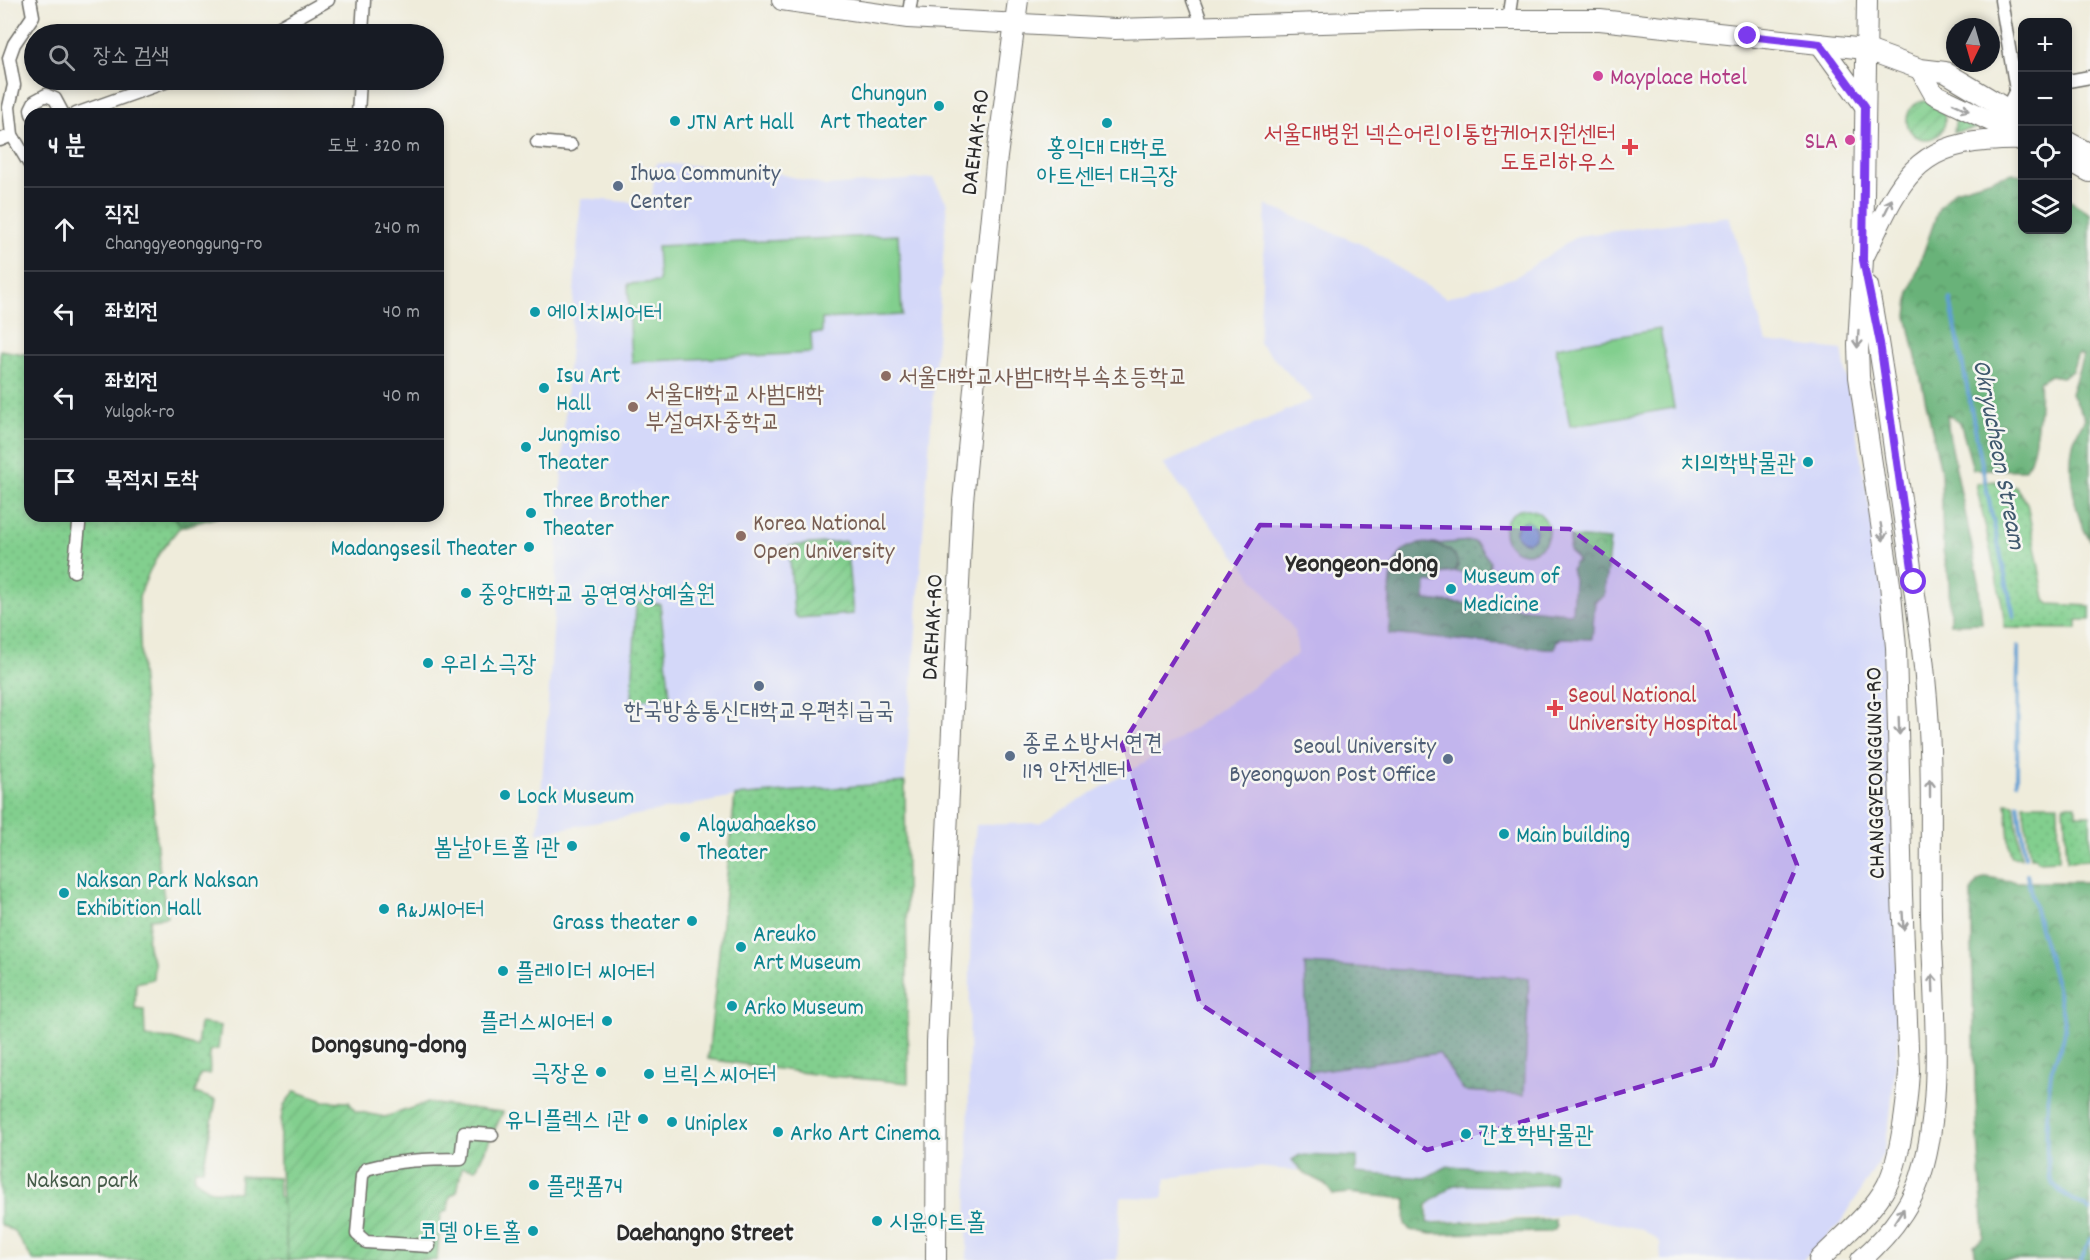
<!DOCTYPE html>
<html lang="ko">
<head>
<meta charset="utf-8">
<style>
  :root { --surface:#171b24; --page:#242831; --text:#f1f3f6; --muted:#9ea1a6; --line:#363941 }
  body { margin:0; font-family:Dekko,"Poor Story",sans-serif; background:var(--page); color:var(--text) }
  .controls { position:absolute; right:18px; top:18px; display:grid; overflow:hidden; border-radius:12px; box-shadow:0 3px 9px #0003 }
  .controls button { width:54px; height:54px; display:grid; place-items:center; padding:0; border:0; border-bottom:2px solid var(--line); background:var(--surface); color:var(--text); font:30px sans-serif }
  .compass { position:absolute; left:1946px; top:18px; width:54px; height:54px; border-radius:50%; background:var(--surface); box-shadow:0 3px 9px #0003; rotate:185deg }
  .stop { position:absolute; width:18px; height:18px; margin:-14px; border:4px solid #7c3aed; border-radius:50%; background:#fff }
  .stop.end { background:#7c3aed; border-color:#fff; box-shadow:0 2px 6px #0008 }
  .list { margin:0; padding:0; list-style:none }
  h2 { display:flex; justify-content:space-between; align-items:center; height:78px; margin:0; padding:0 24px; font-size:26px }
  h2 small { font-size:20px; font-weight:400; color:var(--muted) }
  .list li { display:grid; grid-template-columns:39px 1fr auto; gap:18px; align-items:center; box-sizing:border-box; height:84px; padding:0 24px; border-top:2px solid var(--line) }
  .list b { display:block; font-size:22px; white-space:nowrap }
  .list p { margin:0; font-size:20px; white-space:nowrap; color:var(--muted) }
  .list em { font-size:20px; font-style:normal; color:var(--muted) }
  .icon { flex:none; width:33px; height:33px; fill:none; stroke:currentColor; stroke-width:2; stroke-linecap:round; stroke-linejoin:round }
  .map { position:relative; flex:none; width:2090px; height:1260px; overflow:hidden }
  .search { position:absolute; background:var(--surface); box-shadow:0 3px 9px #0003; left:24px; top:24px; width:420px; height:66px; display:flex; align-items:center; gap:15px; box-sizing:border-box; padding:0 21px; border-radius:33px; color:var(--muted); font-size:22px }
  .panel { position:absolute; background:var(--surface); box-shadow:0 3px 9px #0003; left:24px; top:108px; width:420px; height:414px; border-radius:18px }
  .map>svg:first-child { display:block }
  .built { fill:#d4d8f9 }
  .grass { fill:url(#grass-dots); stroke:#567d5c; stroke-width:1.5 }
  .forest { fill:url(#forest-crowns); stroke:#4a6e52; stroke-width:1.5 }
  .garden { fill:url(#garden-furrows); stroke:#567d5c; stroke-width:1.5 }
  .pitch { fill:#82cf8e; stroke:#567d5c; stroke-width:1.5 }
  .water { fill:#5f9fd2; stroke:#45657e; stroke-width:1.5 }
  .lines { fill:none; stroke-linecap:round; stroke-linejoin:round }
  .stream { stroke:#5f9fd2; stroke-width:4 }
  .minor-casing { stroke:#706f69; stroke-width:15 }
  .primary-casing { stroke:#706f69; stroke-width:22 }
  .minor { stroke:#fff; stroke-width:12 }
  .primary { stroke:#fff; stroke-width:20 }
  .oneway { stroke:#a0a0a0 }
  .route { stroke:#7c3aed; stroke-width:8 }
  .marked { fill:#7b2cbf; fill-opacity:0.2; stroke:#7b2cbf; stroke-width:4.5; stroke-dasharray:12 8; stroke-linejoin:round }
  .hotel-dot { fill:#d1479c; stroke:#f6f6f2; stroke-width:2 }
  .culture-dot { fill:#0f9aa8; stroke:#f6f6f2; stroke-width:2 }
  .health-dot { fill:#e0444e; stroke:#f6f6f2; stroke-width:2 }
  .service-dot { fill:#5c6f8a; stroke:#f6f6f2; stroke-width:2 }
  .education-dot { fill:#8d6e63; stroke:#f6f6f2; stroke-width:2 }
  .labels { text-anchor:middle; stroke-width:5; stroke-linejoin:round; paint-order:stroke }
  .hotel-label { font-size:24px; fill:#b23c85; stroke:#f6f6f2; text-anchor:start }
  .culture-label { font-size:24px; fill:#0d838f; stroke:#f6f6f2; text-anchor:start }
  .health-label { font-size:24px; fill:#be3a42; stroke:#f6f6f2; text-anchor:end }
  .street-label { font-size:24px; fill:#2b2b2b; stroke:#f6f6f2 }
  .service-label { font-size:24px; fill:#4e5e75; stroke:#f6f6f2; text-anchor:start }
  .education-label { font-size:24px; fill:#785e54; stroke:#f6f6f2; text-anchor:start }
  .park-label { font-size:24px; fill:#455c49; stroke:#f6f6f2 }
  .water-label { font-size:26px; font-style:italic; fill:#40596e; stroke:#f6f6f2 }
  .neighbourhood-label { font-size:26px; font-weight:bold; fill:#2b2b2b; stroke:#f6f6f2 }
  .quarter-label { font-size:27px; font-weight:bold; fill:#2b2b2b; stroke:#f6f6f2 }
</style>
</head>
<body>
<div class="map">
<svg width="2090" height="1260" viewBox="0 0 2090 1260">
  <defs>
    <pattern id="grass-dots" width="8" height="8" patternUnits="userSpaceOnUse" patternTransform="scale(1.5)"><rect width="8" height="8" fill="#82cf8e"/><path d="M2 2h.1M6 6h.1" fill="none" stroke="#70b27b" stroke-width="1.8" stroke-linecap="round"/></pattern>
    <pattern id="forest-crowns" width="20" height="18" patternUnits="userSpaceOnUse" patternTransform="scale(1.5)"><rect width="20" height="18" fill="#69b279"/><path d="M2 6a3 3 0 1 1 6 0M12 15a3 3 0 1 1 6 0" fill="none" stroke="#579163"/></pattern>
    <pattern id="garden-furrows" width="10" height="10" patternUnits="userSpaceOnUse" patternTransform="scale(1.5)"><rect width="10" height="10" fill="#82cf8e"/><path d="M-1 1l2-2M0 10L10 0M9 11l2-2" fill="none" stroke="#70b27b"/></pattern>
  </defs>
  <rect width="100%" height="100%" fill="#f6f6f2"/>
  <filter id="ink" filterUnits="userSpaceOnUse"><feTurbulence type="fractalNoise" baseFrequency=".0167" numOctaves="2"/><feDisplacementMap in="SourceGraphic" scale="12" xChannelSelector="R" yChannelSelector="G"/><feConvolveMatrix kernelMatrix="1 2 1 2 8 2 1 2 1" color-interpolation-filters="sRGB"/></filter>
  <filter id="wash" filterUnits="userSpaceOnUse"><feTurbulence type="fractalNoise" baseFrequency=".008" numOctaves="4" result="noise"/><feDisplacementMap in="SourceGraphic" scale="24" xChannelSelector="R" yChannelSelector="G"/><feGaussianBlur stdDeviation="1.35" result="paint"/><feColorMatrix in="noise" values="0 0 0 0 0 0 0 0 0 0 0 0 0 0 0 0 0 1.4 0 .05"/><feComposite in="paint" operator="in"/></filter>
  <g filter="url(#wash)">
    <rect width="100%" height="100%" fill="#efecdb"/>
    <!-- built -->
    <g class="built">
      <path d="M656,163L765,170L826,186L933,178L947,203L905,782L735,797L538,833L552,651L565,413L581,198L651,204Z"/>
      <path d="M1266,205L1361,244L1446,298L1516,277L1577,236L1729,216L1766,342L1842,350L1886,603L1899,1027L1890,1118L1883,1154L1840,1224L1803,1260H1661L1660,1242L1642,1229L1571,1215L1428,1222L1430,1182L1256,1167L1166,1178L1162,1198L1121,1197L1117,1260H967L971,884L976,825L1040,823L1147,761L1298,654L1295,631L1163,464L1313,399L1259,343Z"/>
    </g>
    <!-- grass -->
    <g class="grass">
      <path d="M0,350L30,355V516H174L180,525L211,516H221L179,528L160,552L149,572L139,597L141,671L158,859L167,917L150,919C147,935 145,949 154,962L153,979L136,983L135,1009L144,1010L145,1037L172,1039L197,1047L200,1023L221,1026L218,1049L209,1051L210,1074H200L195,1093L216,1100L203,1169H195L194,1179L212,1191L239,1192L240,1176L278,1178L279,1197H283L285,1225L293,1260H33L14,1231L0,1224Z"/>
      <path d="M1994,481L2015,486L2027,503L2045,600L2049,604L2090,606V620H2077V629L2004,628V613L1976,484Z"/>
      <circle cx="1526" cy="531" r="22"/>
      <path d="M1470,541L1475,542L1490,561L1489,571L1487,572H1455L1459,566L1435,544Z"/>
      <path d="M636,603L660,604L670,696L632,701Z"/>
      <path d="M905,782L908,1083L820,1075L708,1059L735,796Z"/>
      <path d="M2006,803L2014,804L2021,858L2012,857L2010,852Z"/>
      <path d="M2023,804H2058L2059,860L2038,861L2035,857H2030Z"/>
      <path d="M2064,805H2076V815H2090V860L2067,861Z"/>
      <path d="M1305,964L1529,978L1524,1095L1464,1091L1439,1053L1308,1072Z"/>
    </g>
    <!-- forest -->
    <g class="forest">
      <path d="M2013,173L2022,176V230H2068V199L2090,214V540C2075,519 2067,470 2073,444C2075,435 2081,427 2085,418L2071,394L2083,356L2078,354L2072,371L2062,377L2050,375L2039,382C2041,399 2036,457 2025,470L1973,469L1960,422L1947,414L1949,434L1978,576L1982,623L1950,624L1949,578L1943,551L1941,471L1907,316L1910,291L1939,208L1955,190Z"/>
      <path d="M174,516H211L180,525Z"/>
      <path d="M1570,537L1610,540L1604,596L1595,601L1592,639L1561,638L1556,641L1555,649L1389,634C1390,616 1388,581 1394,565C1408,525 1471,548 1455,572L1439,574L1438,583L1426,582L1425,600L1570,613L1572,612L1574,579L1571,569L1575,562L1577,563L1576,557L1569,551Z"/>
      <path d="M1986,877L2017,882H2090V1260H1976L1974,1245L1984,1238L1975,1085L1971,893L1977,882Z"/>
      <path d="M1300,1155L1357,1157L1356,1173L1425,1178L1448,1166L1553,1172L1555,1174L1554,1184L1522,1186L1454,1185L1427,1205V1223L1554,1219L1556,1227L1555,1230L1550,1232L1431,1234L1410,1230L1405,1224L1406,1199L1348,1193L1333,1195L1325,1184L1303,1173L1292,1160Z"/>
    </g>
    <!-- garden -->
    <g class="garden">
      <circle cx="1926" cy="120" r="19"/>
      <path d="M1956,116L1976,126L1977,127L1975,129L1954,132Z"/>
      <path d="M846,541L853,614L798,618L794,614L789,546Z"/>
      <path d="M295,1091L324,1101L349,1102L355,1111L385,1117L427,1103L503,1112L476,1169L462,1167L457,1192L450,1196L448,1210L441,1214L437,1260H288C285,1229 272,1126 286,1102C289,1098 293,1094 295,1091Z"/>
    </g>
    <!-- pitch -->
    <g class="pitch">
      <path d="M898,235L902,315L822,319V333H811L812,353L632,362L628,284L659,282L657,246Z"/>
      <path d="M1660,329L1674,408L1570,426L1556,347Z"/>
    </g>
    <!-- water -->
    <circle class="water" cx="1526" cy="532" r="10"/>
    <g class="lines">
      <!-- stream -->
      <g class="stream">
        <path d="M1950,299L1991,511L2014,617"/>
        <path d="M2017,782L2018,647"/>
        <path d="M2018,804L2025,857"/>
        <path d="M2027,874C2036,926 2058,976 2065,1029C2064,1045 2054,1058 2051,1073C2048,1094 2042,1167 2053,1184C2060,1195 2079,1201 2090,1211"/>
        <path d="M2081,1260L2090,1239"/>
      </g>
    </g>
  </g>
  <g filter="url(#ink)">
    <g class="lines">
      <!-- minor casing -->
      <g class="minor-casing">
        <g id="minor">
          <path d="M1193,0L1203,27"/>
          <path d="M2001,0L2016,90L2006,110"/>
          <path d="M908,18L911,0"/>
          <path d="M1508,20L1511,0"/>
          <path d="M267,34L328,0"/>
          <path d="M362,34L364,0"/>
          <path d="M2068,81L2090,77"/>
          <path d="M32,114L31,109L35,101L46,95L55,99L63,114"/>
          <path d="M76,114L171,80"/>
          <path d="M358,114L360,80"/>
          <path d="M0,140L12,135"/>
          <path d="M537,142L571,145"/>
          <path d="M30,165L12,135L9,107L14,85L9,58L14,44L33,16L30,0"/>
          <path d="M74,571L80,516"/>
          <path d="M429,1246L366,1242L357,1234L362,1176L366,1169C398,1160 428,1159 461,1159L464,1133L492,1135"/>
        </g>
      </g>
      <!-- primary casing -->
      <g class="primary-casing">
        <g id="primary">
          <path d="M782,0L908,18L1115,29L1423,20H1600L1865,49L1920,69L1945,72L2022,118"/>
          <path d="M1820,44L1865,106"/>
          <path d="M1920,69L1934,94L2022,136"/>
          <path d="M2068,142L2090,154"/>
          <path d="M2068,160L2090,172"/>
          <path d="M1865,254C1895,194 1909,146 1985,141C1998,140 2010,139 2022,140"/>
          <path d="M936,1260L937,1042L963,501L996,164L1018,0"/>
          <path d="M1819,1260C1841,1238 1873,1212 1887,1185C1901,1158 1907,1103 1909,1072L1902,895L1896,647L1890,584L1859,377L1858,345L1863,259L1867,0"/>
          <path d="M1861,1260C1889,1235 1915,1202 1924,1165C1944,1088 1933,994 1931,914C1930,859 1932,804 1930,749C1927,665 1913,582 1901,499C1891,428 1882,356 1868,286"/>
        </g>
      </g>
      <!-- minor -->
      <use href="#minor" class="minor"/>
      <!-- primary -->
      <use href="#primary" class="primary"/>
    </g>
    <!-- one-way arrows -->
    <defs><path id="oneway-shaft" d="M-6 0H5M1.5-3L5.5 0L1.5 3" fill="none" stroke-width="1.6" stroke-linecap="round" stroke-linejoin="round" transform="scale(1.5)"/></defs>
    <g class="oneway">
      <use href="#oneway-shaft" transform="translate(1961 107) rotate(26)"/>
      <use href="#oneway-shaft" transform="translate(1888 207) rotate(-64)"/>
      <use href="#oneway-shaft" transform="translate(1858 339) rotate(93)"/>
      <use href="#oneway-shaft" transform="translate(1882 532) rotate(81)"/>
      <use href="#oneway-shaft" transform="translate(1899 726) rotate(88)"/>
      <use href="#oneway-shaft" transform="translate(1930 788) rotate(-90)"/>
      <use href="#oneway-shaft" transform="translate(1903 921) rotate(87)"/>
      <use href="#oneway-shaft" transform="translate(1933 983) rotate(-92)"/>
      <use href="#oneway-shaft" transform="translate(1899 1216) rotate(-57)"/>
    </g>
  </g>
  <g class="lines" filter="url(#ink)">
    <!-- route -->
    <path class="route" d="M1748,36L1820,44L1865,106L1863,260L1880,343L1914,582"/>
  </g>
  <!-- marked area -->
  <path class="marked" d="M1260,525L1570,529L1706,629L1797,865L1713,1065L1427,1150L1200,1004L1122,745Z"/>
  <!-- markers -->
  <g class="hotel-dot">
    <circle cx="1598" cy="76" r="6"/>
    <circle cx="1850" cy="140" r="6"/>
  </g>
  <g class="culture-dot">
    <circle cx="939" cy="106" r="6"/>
    <circle cx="675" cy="121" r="6"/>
    <circle cx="1107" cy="123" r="6"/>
    <circle cx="535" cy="312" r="6"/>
    <circle cx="544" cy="388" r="6"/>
    <circle cx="526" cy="447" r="6"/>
    <circle cx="1808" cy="462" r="6"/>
    <circle cx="531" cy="513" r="6"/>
    <circle cx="529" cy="547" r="6"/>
    <circle cx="1451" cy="589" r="6"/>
    <circle cx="466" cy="593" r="6"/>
    <circle cx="428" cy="663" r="6"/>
    <circle cx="505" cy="795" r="6"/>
    <circle cx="1504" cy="834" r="6"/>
    <circle cx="685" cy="837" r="6"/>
    <circle cx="572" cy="846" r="6"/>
    <circle cx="64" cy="893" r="6"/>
    <circle cx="384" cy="909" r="6"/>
    <circle cx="692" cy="921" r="6"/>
    <circle cx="741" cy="947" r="6"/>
    <circle cx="503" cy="971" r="6"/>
    <circle cx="732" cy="1006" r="6"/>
    <circle cx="607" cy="1021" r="6"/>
    <circle cx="601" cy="1072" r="6"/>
    <circle cx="649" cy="1074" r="6"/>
    <circle cx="643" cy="1119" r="6"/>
    <circle cx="672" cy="1122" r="6"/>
    <circle cx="778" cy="1132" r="6"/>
    <circle cx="1466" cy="1134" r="6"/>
    <circle cx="534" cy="1185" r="6"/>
    <circle cx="877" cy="1221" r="6"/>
    <circle cx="533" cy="1231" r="6"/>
  </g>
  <g class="health-dot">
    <path d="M1627 138h6v6h6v6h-6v6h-6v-6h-6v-6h6z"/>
    <path d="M1552 699h6v6h6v6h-6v6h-6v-6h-6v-6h6z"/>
  </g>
  <g class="service-dot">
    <circle cx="618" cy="186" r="6"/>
    <circle cx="759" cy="686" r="6"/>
    <circle cx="1010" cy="756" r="6"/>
    <circle cx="1448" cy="759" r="6"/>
  </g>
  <g class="education-dot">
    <circle cx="886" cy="376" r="6"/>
    <circle cx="633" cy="407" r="6"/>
    <circle cx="741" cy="536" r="6"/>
  </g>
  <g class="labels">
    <!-- hotel labels -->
    <g class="hotel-label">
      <text x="1610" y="84">Mayplace Hotel</text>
      <text x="1838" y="148" text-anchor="end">SLA</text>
    </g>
    <!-- culture labels -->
    <g class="culture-label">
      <text x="927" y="100" text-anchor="end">Chungun<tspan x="927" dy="28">Art Theater</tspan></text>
      <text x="687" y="129">JTN Art Hall</text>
      <text x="1107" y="155" text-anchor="middle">홍익대 대학로<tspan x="1107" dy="28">아트센터 대극장</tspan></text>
      <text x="547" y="320">에이치씨어터</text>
      <text x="556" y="382">Isu Art<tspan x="556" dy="28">Hall</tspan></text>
      <text x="538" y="441">Jungmiso<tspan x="538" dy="28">Theater</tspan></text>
      <text x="1796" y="470" text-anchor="end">치의학박물관</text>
      <text x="543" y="507">Three Brother<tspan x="543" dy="28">Theater</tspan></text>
      <text x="517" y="555" text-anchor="end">Madangsesil Theater</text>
      <text x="1463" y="583">Museum of<tspan x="1463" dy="28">Medicine</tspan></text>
      <text x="478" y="601">중앙대학교 공연영상예술원</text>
      <text x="440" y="671">우리소극장</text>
      <text x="517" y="803">Lock Museum</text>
      <text x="697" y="831">Algwahaekso<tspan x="697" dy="28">Theater</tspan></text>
      <text x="1516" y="842">Main building</text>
      <text x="560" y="854" text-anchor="end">봄날아트홀 1관</text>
      <text x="76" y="887">Naksan Park Naksan<tspan x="76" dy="28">Exhibition Hall</tspan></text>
      <text x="396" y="917">R&amp;J씨어터</text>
      <text x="680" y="929" text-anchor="end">Grass theater</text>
      <text x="753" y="941">Areuko<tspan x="753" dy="28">Art Museum</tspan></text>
      <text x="515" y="979">플레이더 씨어터</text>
      <text x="744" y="1014">Arko Museum</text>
      <text x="595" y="1029" text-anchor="end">플러스씨어터</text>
      <text x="589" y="1080" text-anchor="end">극장온</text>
      <text x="661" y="1082">브릭스씨어터</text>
      <text x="631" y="1127" text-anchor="end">유니플렉스 1관</text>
      <text x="684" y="1130">Uniplex</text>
      <text x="790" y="1140">Arko Art Cinema</text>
      <text x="1478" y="1142">간호학박물관</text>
      <text x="546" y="1193">플랫폼74</text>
      <text x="889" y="1229">시윤아트홀</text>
      <text x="521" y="1239" text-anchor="end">코델 아트홀</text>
    </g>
    <!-- health labels -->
    <g class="health-label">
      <text x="1616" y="141">서울대병원 넥슨어린이통합케어지원센터<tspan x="1616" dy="28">도토리하우스</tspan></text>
      <text x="1568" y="702" text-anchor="start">Seoul National<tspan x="1568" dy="28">University Hospital</tspan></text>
    </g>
    <!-- street labels -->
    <g class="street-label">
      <text transform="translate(974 142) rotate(-83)" y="8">DAEHAK-RO</text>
      <text transform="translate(931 627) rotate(-87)" y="8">DAEHAK-RO</text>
      <text transform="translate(1874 773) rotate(-91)" y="8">CHANGGYEONGGUNG-RO</text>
    </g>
    <!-- service labels -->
    <g class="service-label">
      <text x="630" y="180">Ihwa Community<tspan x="630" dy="28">Center</tspan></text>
      <text x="759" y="718" text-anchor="middle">한국방송통신대학교우편취급국</text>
      <text x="1022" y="750">종로소방서 연견<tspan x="1022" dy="28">119 안전센터</tspan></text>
      <text x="1436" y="753" text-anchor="end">Seoul University<tspan x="1436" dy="28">Byeongwon Post Office</tspan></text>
    </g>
    <!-- education labels -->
    <g class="education-label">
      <text x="898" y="384">서울대학교사범대학부속초등학교</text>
      <text x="645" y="401">서울대학교 사범대학<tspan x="645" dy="28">부설여자중학교</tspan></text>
      <text x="753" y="530">Korea National<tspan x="753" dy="28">Open University</tspan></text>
    </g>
    <!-- park labels -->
    <g class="park-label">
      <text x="82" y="1187">Naksan park</text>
    </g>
    <!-- water labels -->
    <g class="water-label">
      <text transform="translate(2001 454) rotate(79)" y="9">Okryucheon Stream</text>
    </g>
    <!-- neighbourhood labels -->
    <g class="neighbourhood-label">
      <text x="705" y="1240">Daehangno Street</text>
    </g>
    <!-- quarter labels -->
    <g class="quarter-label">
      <text x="1362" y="571">Yeongeon-dong</text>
      <text x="389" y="1052">Dongsung-dong</text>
    </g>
  </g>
</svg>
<div class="controls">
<button>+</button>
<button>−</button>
<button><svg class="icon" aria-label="locate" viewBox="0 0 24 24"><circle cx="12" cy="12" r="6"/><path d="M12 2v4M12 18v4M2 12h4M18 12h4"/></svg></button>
<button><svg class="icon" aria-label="layers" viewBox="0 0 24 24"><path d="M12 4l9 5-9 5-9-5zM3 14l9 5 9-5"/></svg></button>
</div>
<svg class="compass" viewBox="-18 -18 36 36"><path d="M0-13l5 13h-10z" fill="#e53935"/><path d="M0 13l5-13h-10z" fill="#9ea1a6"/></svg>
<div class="stop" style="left:1914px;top:582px"></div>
<div class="stop end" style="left:1748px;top:36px"></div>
<div class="search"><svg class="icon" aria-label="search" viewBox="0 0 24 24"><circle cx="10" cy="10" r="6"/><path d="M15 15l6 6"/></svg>장소 검색</div>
<section class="panel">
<h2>4 분<small>도보 · 320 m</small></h2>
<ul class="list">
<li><svg class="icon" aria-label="ahead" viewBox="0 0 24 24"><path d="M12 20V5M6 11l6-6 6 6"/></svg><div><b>직진</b><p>Changgyeonggung-ro</p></div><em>240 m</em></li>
<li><svg class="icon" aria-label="left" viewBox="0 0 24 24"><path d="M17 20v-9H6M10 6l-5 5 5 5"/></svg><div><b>좌회전</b></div><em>40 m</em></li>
<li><svg class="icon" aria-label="left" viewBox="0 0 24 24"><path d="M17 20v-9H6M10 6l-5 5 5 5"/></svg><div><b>좌회전</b><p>Yulgok-ro</p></div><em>40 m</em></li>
<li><svg class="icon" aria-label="arrive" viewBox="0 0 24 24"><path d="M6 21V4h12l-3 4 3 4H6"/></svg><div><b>목적지 도착</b></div></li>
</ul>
</section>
</div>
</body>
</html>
